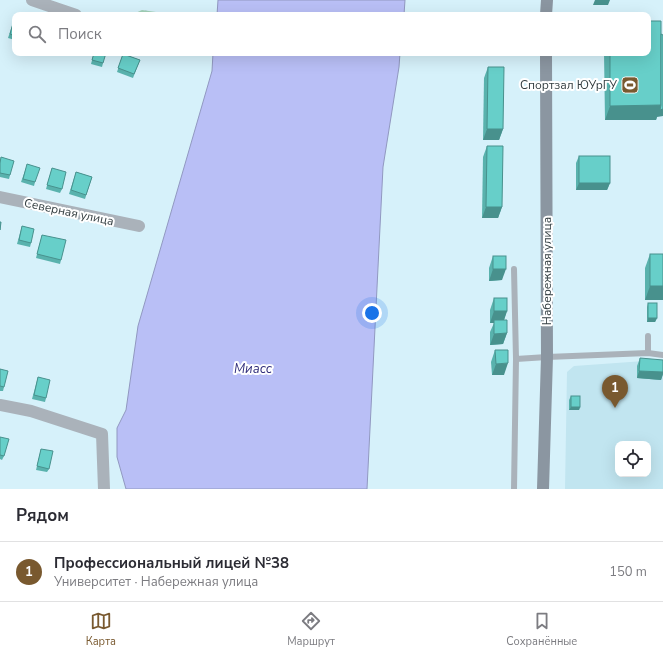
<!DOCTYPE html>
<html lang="ru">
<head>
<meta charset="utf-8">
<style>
  :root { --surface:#fff; --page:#f2f2f3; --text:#2b2b33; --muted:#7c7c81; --line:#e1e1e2; --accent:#79592f }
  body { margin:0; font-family:"Nunito Sans",sans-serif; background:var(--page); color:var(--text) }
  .controls { position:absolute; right:12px; bottom:12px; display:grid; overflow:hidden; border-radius:8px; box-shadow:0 4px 16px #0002 }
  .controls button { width:36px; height:36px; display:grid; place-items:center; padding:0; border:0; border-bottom:1px solid var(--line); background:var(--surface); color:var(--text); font:20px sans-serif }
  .you { position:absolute; left:372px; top:313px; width:14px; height:14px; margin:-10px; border:3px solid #fff; border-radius:50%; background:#1a73e8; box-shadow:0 0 0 6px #1a73e833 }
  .badge { display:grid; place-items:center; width:26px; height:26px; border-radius:50%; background:var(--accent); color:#fff; font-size:13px; font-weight:700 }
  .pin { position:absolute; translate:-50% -33px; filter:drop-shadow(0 1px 2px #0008) }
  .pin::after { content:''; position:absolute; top:21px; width:14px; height:12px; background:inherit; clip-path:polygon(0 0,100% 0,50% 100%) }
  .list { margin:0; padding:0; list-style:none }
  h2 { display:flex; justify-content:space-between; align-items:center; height:52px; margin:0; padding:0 16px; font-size:17px }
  h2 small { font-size:13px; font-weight:400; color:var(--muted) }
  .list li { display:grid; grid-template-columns:26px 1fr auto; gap:12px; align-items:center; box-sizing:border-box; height:60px; padding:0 16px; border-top:1px solid var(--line) }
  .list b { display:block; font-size:15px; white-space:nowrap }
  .list p { margin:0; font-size:13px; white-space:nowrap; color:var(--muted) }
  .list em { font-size:13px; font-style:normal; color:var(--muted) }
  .icon { flex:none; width:22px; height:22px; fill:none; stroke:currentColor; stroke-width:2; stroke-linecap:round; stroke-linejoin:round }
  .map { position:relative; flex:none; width:663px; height:489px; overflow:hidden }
  .search { position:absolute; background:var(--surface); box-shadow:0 4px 16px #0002; left:12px; right:12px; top:12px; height:44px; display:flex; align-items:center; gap:10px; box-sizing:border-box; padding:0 14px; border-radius:8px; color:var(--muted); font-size:15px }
  .sheet { height:112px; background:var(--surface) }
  nav { display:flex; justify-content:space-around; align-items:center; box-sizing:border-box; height:56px; border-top:1px solid var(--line); background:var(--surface); font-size:11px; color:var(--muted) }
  nav a { display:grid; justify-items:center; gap:2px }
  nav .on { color:var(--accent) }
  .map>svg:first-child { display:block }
  .built { fill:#c1e5f0; fill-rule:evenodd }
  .grass { fill:url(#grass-dots) }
  .water { fill:#b9bff6; stroke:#9198c0 }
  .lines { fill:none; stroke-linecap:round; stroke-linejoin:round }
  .lane { stroke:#aab2ba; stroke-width:6 }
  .street { stroke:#aab2ba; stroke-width:12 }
  .secondary { stroke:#8b96a1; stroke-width:12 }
  .wall { fill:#59b2ad }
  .shaded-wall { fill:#48918d }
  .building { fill:#67cfc9; stroke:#48918d }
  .labels { text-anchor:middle; stroke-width:4; stroke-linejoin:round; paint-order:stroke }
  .poi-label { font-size:12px; fill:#333e41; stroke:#fff; text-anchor:end }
  .street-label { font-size:12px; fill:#333e41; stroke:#fff }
  .water-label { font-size:13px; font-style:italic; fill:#312e7b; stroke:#fff }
</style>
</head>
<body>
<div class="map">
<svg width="663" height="489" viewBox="0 0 663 489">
  <defs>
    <pattern id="grass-dots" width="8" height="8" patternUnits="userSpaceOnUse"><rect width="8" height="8" fill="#a2d1b8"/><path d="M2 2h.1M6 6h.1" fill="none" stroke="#8cb49f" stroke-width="1.8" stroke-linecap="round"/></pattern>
  </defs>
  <rect width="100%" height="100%" fill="#d6f1fa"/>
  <!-- built -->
  <path class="built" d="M644,361L663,362V489H565L567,372L574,366ZM618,444H648V474H618Z"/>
  <!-- grass -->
  <path class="grass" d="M142,10L170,14V15H131Z"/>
  <!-- water -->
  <g class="water">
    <path d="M218,0H405L404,15H217Z"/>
    <path d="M213,53H400L399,67L383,167L367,489H126L117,457V428L126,410L138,326L212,71Z"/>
  </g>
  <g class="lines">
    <!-- lane -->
    <g class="lane">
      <path d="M514,269L516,359L547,357L648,353L663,355"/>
      <path d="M648,336V353"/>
      <path d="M514,489L516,359"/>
    </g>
    <!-- street -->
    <g class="street">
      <path d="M32,0L76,15"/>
      <path d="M0,197L139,226"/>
      <path d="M0,405L31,411L102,434L104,489"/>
    </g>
    <!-- secondary -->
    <g class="secondary">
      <path d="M546,15L547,0"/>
      <path d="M543,489L547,357L546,53"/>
    </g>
  </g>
  <!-- wall -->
  <g class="wall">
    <path d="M14,20H15V40L8,38Z"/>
    <path d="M661,34L657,117L656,120H605L604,53H648Z"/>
    <path d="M59,53H68L67,56Z"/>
    <path d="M94,53L103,63L102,67L91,64Z"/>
    <path d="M123,54L140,60L133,78L117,72Z"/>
    <path d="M488,67L503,129L499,140H483L484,78Z"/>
    <path d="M487,146L502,207L498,218H482L483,157Z"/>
    <path d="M579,156L610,183L607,190H576V163Z"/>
    <path d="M1,157L10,175L9,179L0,177V161Z"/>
    <path d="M26,168L35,182L34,186L21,182Z"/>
    <path d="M52,168L62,189L60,193L46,189Z"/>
    <path d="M76,172L92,177L85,199L69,194Z"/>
    <path d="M22,226L31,243L30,247L17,244Z"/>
    <path d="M42,235L61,260L60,264L36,258Z"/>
    <path d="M650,254L663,300H645V268Z"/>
    <path d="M493,256L502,280L489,281V268Z"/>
    <path d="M494,298L507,311L504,320L507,333L503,344L490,345V332L494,323H490V310Z"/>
    <path d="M648,303L657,318L655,322H647V307Z"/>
    <path d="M495,350L504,375H492L491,362Z"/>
    <path d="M640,358L663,372V374L661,380L637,378V366Z"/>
    <path d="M0,369L4,387L3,391H0Z"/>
    <path d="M38,377L46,398L45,402L32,399Z"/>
    <path d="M571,396L580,407L579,410H569V400Z"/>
    <path d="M0,437L4,456L2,460L0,459Z"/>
    <path d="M41,449L49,469L47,472L36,470Z"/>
  </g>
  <!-- shaded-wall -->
  <g class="shaded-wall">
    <path d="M595,0H610L608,5H593Z"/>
    <path d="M661,105L663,109V116L657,117L656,120H605L610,106Z"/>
    <path d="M487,129H503L499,140H483Z"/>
    <path d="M579,183H610L607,190H576Z"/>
    <path d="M486,207H502L498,218H482Z"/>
    <path d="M493,269H506L502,280L489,281Z"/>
    <path d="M650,286H663V300H645Z"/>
    <path d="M494,311H507L503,323L494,320V323H490Z"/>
    <path d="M648,318H657L655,322H647Z"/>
    <path d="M507,333L503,344L490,345L494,334Z"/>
    <path d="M508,363L504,375H492L496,364Z"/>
    <path d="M639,371L663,372V374L661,380L637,378Z"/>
    <path d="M571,407H580L579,410H569Z"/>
  </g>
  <!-- building -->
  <g class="building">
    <path d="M14,20H15V36L10,34Z"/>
    <path d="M648,21H661V105L610,106V53H648Z"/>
    <path d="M661,34L663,35V109L660,110L661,105Z"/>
    <path d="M94,53H106L103,63L92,60Z"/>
    <path d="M123,54L140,60L134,74L118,68Z"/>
    <path d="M488,67H504L503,129H487Z"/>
    <path d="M487,146H503L502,207H486Z"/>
    <rect x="579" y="156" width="31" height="27"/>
    <path d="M1,157L14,161L10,175L0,173V163Z"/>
    <path d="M27,164L40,168L35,182L23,179Z"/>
    <path d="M52,168L66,172L62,189L47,185Z"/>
    <path d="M76,172L92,177L86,195L71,190Z"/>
    <path d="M0,222H1L0,230Z"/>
    <path d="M22,226L34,229L31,243L19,240Z"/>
    <path d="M42,235L66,240L61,260L37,254Z"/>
    <rect x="650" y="254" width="13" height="32"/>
    <rect x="493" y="256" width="13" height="13"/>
    <rect x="494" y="298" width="13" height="13"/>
    <rect x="648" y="303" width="9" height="15"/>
    <path d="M494,320H507V333L494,334Z"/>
    <path d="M495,350H508V363L496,364Z"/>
    <path d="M640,358L663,360V372L639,371Z"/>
    <path d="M0,369L8,371L4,387L0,386Z"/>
    <path d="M38,377L50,380L46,398L34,395Z"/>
    <rect x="571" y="396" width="9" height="11"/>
    <path d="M0,437L9,439L4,456L0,455Z"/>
    <path d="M41,449L53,451L49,469L37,466Z"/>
  </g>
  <!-- icons -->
  <defs>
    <g id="stadium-square" transform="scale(0.9)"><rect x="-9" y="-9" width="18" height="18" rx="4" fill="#79592f" stroke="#fff"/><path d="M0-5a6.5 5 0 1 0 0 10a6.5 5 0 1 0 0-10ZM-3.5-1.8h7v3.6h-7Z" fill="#fff"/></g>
  </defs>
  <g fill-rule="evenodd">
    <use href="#stadium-square" x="630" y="85"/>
  </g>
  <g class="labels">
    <!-- poi labels -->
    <g class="poi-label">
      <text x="617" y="89">Спортзал ЮУрГУ</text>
    </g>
    <!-- street labels -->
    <g class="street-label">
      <text transform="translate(69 212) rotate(12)" y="4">Северная улица</text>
      <text transform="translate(547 271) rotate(-90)" y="4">Набережная улица</text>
    </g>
    <!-- water labels -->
    <g class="water-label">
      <text x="253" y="373">Миасс</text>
    </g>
  </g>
</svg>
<div class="controls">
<button><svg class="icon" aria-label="locate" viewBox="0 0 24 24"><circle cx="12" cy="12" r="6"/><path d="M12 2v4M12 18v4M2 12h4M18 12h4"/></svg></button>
</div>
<div class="you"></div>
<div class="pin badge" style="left:615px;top:408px">1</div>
<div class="search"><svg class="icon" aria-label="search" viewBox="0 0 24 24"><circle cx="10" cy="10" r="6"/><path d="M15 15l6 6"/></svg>Поиск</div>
</div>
<section class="sheet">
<h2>Рядом<small></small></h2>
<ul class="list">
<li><span class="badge">1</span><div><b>Профессиональный лицей №38</b><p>Университет · Набережная улица</p></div><em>150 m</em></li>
</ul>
</section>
<nav>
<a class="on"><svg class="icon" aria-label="map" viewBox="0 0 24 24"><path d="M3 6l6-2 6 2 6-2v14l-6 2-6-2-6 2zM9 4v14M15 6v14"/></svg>Карта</a>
<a><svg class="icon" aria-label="directions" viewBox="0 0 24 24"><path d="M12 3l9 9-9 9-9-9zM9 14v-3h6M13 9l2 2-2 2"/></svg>Маршрут</a>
<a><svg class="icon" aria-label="saved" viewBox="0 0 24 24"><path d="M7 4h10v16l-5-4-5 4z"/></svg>Сохранённые</a>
</nav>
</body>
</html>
